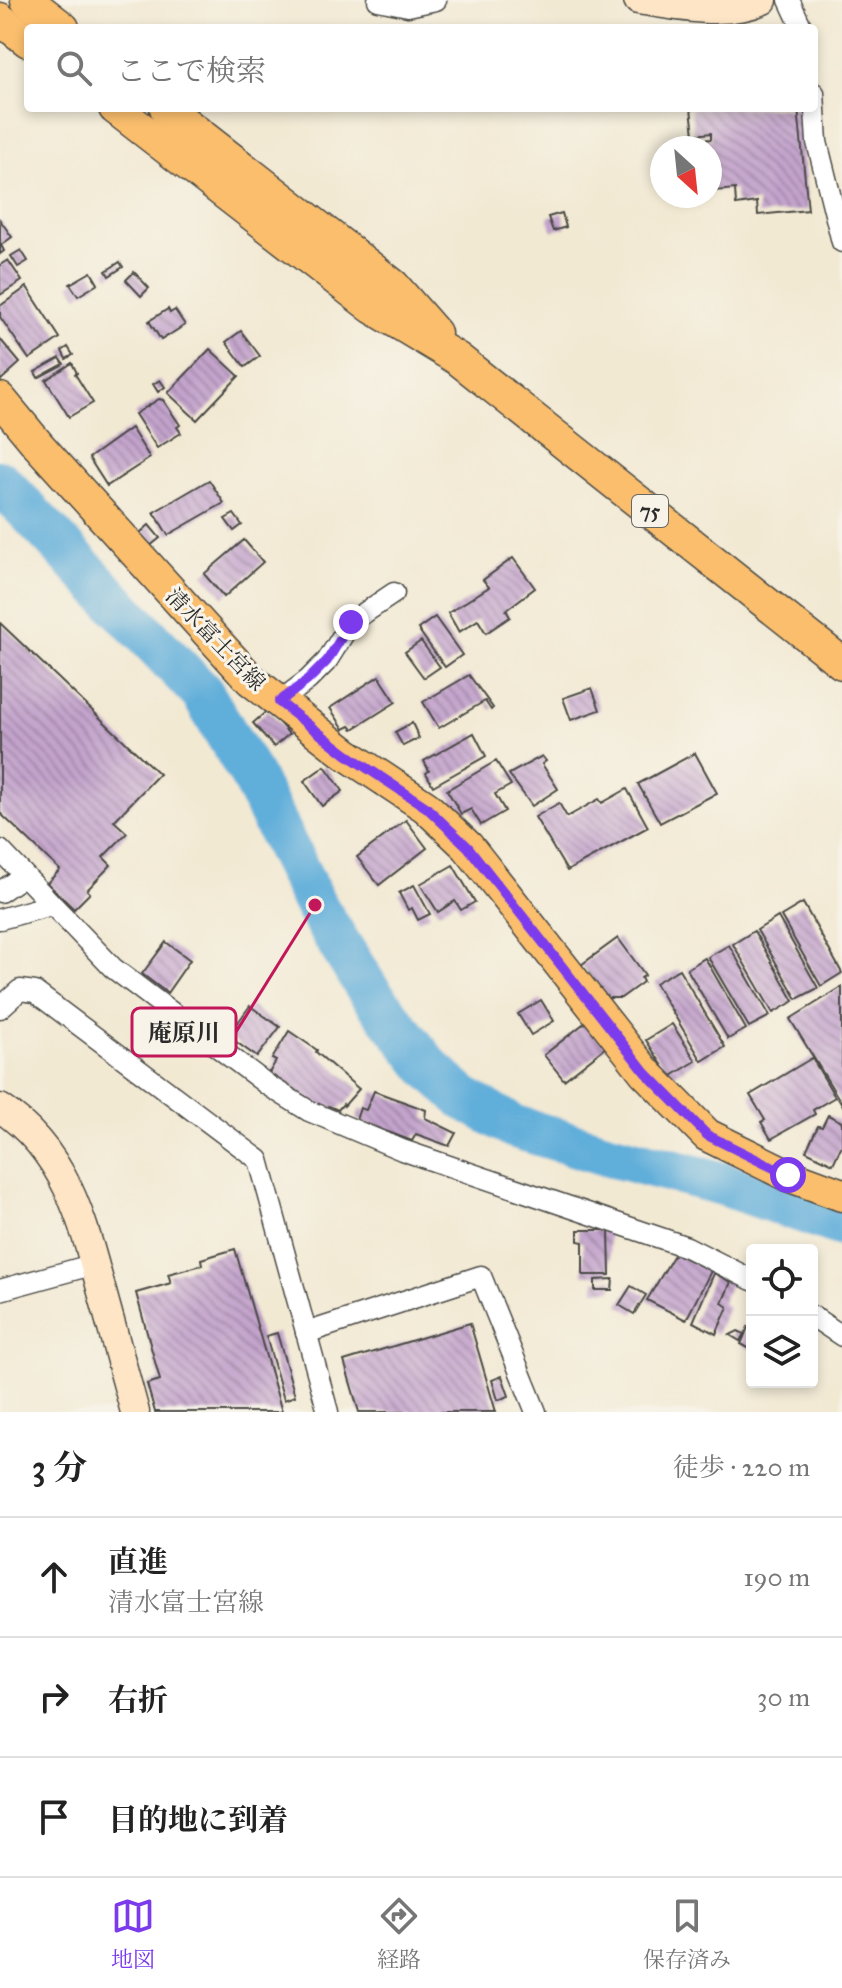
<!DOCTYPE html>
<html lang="ja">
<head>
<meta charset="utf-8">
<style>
  :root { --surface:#fff; --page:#f6f6f6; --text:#222; --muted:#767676; --line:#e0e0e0; --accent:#7c3aed }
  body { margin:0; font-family:"IM FELL Great Primer","Noto Serif JP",serif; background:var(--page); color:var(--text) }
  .controls { position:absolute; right:24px; bottom:24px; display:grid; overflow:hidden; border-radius:8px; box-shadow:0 4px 12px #0003 }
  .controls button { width:72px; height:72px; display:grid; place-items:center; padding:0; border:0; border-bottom:2px solid var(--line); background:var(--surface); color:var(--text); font:40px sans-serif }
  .compass { position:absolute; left:650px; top:136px; width:72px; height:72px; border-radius:50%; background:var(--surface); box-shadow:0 4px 12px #0003; rotate:153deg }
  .stop { position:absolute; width:24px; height:24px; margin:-18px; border:6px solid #7c3aed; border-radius:50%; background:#fff }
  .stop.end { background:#7c3aed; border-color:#fff; box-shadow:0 2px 8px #0008 }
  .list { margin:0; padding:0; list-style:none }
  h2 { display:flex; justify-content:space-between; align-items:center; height:104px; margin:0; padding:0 32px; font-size:34px }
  h2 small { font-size:26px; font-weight:400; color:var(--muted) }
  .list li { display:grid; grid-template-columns:52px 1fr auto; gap:24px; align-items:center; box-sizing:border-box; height:120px; padding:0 32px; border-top:2px solid var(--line) }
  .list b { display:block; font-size:30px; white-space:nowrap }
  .list p { margin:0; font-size:26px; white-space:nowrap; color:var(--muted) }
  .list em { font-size:26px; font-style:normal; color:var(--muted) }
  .icon { flex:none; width:44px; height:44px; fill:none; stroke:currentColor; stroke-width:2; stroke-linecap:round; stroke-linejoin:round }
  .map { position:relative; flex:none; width:842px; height:1412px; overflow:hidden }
  .search { position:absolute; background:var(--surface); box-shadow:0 4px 12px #0003; left:24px; right:24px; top:24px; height:88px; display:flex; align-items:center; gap:20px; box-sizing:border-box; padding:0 28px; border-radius:8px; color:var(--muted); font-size:30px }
  .sheet { height:464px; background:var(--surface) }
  nav { display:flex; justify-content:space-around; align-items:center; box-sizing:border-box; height:112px; border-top:2px solid var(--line); background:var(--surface); font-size:22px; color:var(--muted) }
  nav a { display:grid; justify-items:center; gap:4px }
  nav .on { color:var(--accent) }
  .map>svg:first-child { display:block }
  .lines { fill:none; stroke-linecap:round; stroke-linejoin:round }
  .river { stroke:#61aeda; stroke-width:44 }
  .building { fill:url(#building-back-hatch) }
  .street-casing { stroke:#494844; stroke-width:23 }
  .secondary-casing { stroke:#494844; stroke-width:31 }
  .primary-casing { stroke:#494844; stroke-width:35 }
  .street { stroke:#fff; stroke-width:20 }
  .secondary { stroke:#fde5c5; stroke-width:28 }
  .primary { stroke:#fabe6d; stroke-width:32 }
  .route { stroke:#7c3aed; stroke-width:10 }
  .labels { text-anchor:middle; stroke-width:6; stroke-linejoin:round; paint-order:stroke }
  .shield { fill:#f7f3e8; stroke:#686764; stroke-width:2 }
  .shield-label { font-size:20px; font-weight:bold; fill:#2b2b2b }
  .street-label { font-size:22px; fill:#2b2b2b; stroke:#f7f3e8 }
  .leader { fill:none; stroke:#c2185b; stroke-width:3 }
  .callout-dot { fill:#c2185b; stroke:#f7f3e8; stroke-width:3 }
  .callout { fill:#f7f3e8; stroke:#c2185b; stroke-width:3 }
  .callout-label { font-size:24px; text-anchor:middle; font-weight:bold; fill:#2b2b2b }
</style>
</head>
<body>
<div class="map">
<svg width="842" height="1412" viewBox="0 0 842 1412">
  <defs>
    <pattern id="building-back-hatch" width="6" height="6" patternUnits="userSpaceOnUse" patternTransform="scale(2)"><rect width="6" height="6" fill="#c3a3cc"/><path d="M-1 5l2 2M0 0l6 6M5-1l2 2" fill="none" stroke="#9f85a6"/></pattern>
  </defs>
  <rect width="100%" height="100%" fill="#f7f3e8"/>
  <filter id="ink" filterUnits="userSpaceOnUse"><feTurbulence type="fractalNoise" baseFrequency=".0125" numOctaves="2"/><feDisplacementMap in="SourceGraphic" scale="16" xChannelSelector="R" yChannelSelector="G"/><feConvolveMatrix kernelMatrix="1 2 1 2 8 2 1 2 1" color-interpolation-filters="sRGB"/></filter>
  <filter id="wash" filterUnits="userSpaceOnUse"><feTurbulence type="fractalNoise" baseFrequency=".006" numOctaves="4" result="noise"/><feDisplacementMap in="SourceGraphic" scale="32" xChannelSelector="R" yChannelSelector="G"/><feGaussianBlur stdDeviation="1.8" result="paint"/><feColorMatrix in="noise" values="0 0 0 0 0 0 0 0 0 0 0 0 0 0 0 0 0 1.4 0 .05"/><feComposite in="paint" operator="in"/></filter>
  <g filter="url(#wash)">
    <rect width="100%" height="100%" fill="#f2e9d3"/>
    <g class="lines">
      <!-- river -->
      <path class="river" d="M0,482L202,693L251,775L315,905L368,990L428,1066L463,1098L515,1127L609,1155L723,1184L842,1225"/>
    </g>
    <g id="blocks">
      <!-- building -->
      <g class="building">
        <path d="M691,108H798L808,210L758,215L757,202L736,205L735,189L714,191L713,185L710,186V148H703L702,140L711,139V133L694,135Z"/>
        <path d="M562,213L566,227L553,231L548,217Z"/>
        <path d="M0,220L12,237L1,245L4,251L0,254Z"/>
        <path d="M21,250L28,261L18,267L11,256Z"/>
        <path d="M8,260L22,281L0,295V265Z"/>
        <path d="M120,262L123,267L109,276L106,271Z"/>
        <path d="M91,272L98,284L78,296L70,284Z"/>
        <path d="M134,272L149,288L141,296L126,280Z"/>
        <path d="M27,287L60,338L29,359L0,317V306Z"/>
        <path d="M168,309L170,313L175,310L185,325L161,340L149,321Z"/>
        <path d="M241,331L260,356L245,367L226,342Z"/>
        <path d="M0,339L20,363L0,381Z"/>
        <path d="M68,347L73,355L66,359L62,351Z"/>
        <path d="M210,349L239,376L197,420L168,393Z"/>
        <path d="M60,358L64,364L38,378L35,372Z"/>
        <path d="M72,363L77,373L75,374L93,403L69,417L46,380Z"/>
        <path d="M160,380L165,387L158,392L153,384Z"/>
        <path d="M159,399L163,400L180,425L177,427L181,433L157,448L135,414Z"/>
        <path d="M131,428L150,458L107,486L89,458Z"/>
        <path d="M209,480L224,503L168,535L154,512Z"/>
        <path d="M234,514L242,525L234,531L225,519Z"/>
        <path d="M149,525L160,538L150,546L140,533Z"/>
        <path d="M244,540L263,562L224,597L204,574Z"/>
        <path d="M513,558L535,588L506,610L510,617L486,633L478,620L459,632L448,613L489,587L483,580Z"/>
        <path d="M435,617L462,655L445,667L418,629Z"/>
        <path d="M0,623L159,774L114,821L127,833L103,857L111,865L87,890L90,893L74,909L47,883L60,870L0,813Z"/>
        <path d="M421,641L440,667L424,678L405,652Z"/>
        <path d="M469,675L493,708L491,710L485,701L439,728L423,702Z"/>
        <path d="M379,676L396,702L353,729L350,726L344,729L330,708Z"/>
        <path d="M592,688L600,710L571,720L563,698Z"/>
        <path d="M268,710L289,734L274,747L253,723Z"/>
        <path d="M412,723L419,738L403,746L395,732Z"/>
        <path d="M474,733L486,756L433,786L426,773L429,771L424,761Z"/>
        <path d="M695,753L717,793L660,823L638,784Z"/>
        <path d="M542,756L546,761L542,764L558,789L532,806L509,774Z"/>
        <path d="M496,761L511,785L495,794L505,811L481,825L471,809L461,814L447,790Z"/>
        <path d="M325,766L343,791L322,806L304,781Z"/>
        <path d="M627,789L648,827L567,871L535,817L559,803L567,817L599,799L602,803Z"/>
        <path d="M406,820L427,848L379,885L357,857Z"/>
        <path d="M453,865L475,902L461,910L455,901L438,912L420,884Z"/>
        <path d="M414,885L430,914L418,920L412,908L408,910L399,893Z"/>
        <path d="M803,903L842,973L821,986L781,916Z"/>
        <path d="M778,917L818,988L797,999L757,930Z"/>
        <path d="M754,931L794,1001L773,1013L733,944Z"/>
        <path d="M618,938L645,975L641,978L643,982L621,998H606L581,965Z"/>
        <path d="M166,942L190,960L167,993L142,974Z"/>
        <path d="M729,945L770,1016L749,1027L708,957Z"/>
        <path d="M705,958L746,1029L728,1039L687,969Z"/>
        <path d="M679,969L725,1047L702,1061L655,983Z"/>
        <path d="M842,987V1104L790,1019Z"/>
        <path d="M541,1000L554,1021L531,1035L518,1014Z"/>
        <path d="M250,1006L280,1027L257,1057L228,1036Z"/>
        <path d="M587,1021L607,1046L564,1080L544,1055Z"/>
        <path d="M672,1024L696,1061L670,1077L646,1040Z"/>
        <path d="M289,1031L317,1050L316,1052L359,1089L344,1106L343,1104L338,1110L329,1106L323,1108L269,1073L276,1061L272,1059Z"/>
        <path d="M812,1058L835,1097L813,1110L815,1114L771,1139L761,1122L765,1120L750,1095Z"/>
        <path d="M374,1091L426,1110L425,1118L456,1133L449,1146L416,1134L412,1141L356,1120L360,1108L366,1110Z"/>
        <path d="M828,1115L842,1122V1145L833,1164L806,1151L818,1126L822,1127Z"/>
        <path d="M578,1230H609L610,1275H583V1242L578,1241Z"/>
        <path d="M235,1249L282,1412H155L147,1384L160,1380L136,1293L171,1283L168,1274L202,1265L201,1259Z"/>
        <path d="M675,1253L711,1271L686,1320L647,1300Z"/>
        <path d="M714,1273L731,1282L722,1303L728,1307L716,1334L693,1322Z"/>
        <path d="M613,1279L612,1290H595V1280Z"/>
        <path d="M631,1286L646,1295L634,1314L619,1305Z"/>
        <path d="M470,1323L496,1412H359L344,1361Z"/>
        <path d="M748,1327L752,1329V1350L741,1344Z"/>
        <path d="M738,1331L744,1334L740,1341L730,1335Z"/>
        <path d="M277,1333L295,1396L284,1400L266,1336Z"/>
        <path d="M502,1376L509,1396L498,1400L492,1380Z"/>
      </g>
    </g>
  </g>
  <g filter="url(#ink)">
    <use href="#blocks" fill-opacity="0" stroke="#494844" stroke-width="2"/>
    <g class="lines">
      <!-- street casing -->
      <g class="street-casing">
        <g id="street">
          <path d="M378,0L408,6L436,0"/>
          <path d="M789,0L802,28"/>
          <path d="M814,93L817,142L842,242"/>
          <path d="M279,702L308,680L327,661L351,622L394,593"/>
          <path d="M0,850L113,968L269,1086L309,1111L402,1150L687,1247L752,1280"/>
          <path d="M0,892L23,876"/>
          <path d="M0,919L51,905"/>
          <path d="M0,1008L20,990L35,992L259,1160L328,1412"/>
          <path d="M0,1290L95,1264"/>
          <path d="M812,1316L842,1336"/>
          <path d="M306,1333L481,1276L536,1412"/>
        </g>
      </g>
      <!-- secondary casing -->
      <g class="secondary-casing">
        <g id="secondary">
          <path d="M638,0C677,6 725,17 763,0"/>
          <path d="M0,1108C65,1150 83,1221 102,1292C113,1332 124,1372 135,1412"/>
        </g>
      </g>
      <!-- primary casing -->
      <g class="primary-casing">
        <g id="primary">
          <path d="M27,0L63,28"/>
          <path d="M0,19L28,41"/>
          <path d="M115,108L372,307L458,359L842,663"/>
          <path d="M166,108L393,285L435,333"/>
          <path d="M0,399L39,446L251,680L346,754L426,807L468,847L645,1072L707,1135L788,1175L842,1195"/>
        </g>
      </g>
      <!-- street -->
      <use href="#street" class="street"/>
      <!-- secondary -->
      <use href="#secondary" class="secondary"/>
      <!-- primary -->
      <use href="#primary" class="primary"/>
    </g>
  </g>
  <g class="lines" filter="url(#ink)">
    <!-- route -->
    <path class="route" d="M351,622L327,661L308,680L279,702L346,754L426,807L468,847L645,1072L707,1135L788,1175"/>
  </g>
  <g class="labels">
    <!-- shield labels -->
    <rect class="shield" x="632" y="495" width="36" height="32" rx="6"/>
    <g class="shield-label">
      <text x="650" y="518">75</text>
    </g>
    <!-- street labels -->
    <g class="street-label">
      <text transform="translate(216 639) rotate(46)" y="8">清水富士宮線</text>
    </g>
  </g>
  <!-- callouts -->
  <path class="leader" d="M315 905L236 1032"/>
  <circle class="callout-dot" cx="315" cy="905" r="8"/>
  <rect class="callout" x="132" y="1008" width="104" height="48" rx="8"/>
  <g class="callout-label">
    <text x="184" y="1041">庵原川</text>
  </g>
</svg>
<div class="controls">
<button><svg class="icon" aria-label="locate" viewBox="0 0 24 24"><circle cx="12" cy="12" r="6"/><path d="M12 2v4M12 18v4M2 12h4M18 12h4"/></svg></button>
<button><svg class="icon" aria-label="layers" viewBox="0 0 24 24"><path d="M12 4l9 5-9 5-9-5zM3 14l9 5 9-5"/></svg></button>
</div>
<svg class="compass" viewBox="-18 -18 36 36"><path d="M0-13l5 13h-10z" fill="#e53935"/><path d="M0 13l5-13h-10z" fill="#767676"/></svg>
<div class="stop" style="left:788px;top:1175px"></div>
<div class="stop end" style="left:351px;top:622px"></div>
<div class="search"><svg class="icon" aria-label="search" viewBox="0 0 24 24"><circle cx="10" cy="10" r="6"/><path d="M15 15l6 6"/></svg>ここで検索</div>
</div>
<section class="sheet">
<h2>3 分<small>徒歩 · 220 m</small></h2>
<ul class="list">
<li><svg class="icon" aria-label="ahead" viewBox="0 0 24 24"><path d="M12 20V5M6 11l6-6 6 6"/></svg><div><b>直進</b><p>清水富士宮線</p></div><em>190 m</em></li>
<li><svg class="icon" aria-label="right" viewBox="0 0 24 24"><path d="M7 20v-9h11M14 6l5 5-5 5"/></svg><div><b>右折</b></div><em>30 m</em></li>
<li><svg class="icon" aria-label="arrive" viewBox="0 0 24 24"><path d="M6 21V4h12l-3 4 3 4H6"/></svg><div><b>目的地に到着</b></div></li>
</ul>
</section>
<nav>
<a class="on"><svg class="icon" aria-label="map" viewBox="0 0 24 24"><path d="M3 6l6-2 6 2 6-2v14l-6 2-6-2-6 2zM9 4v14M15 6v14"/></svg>地図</a>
<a><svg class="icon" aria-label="directions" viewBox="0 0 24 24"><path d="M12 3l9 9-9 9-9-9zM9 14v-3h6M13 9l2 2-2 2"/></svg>経路</a>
<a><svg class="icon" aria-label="saved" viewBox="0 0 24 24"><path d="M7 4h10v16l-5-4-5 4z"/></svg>保存済み</a>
</nav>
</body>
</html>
